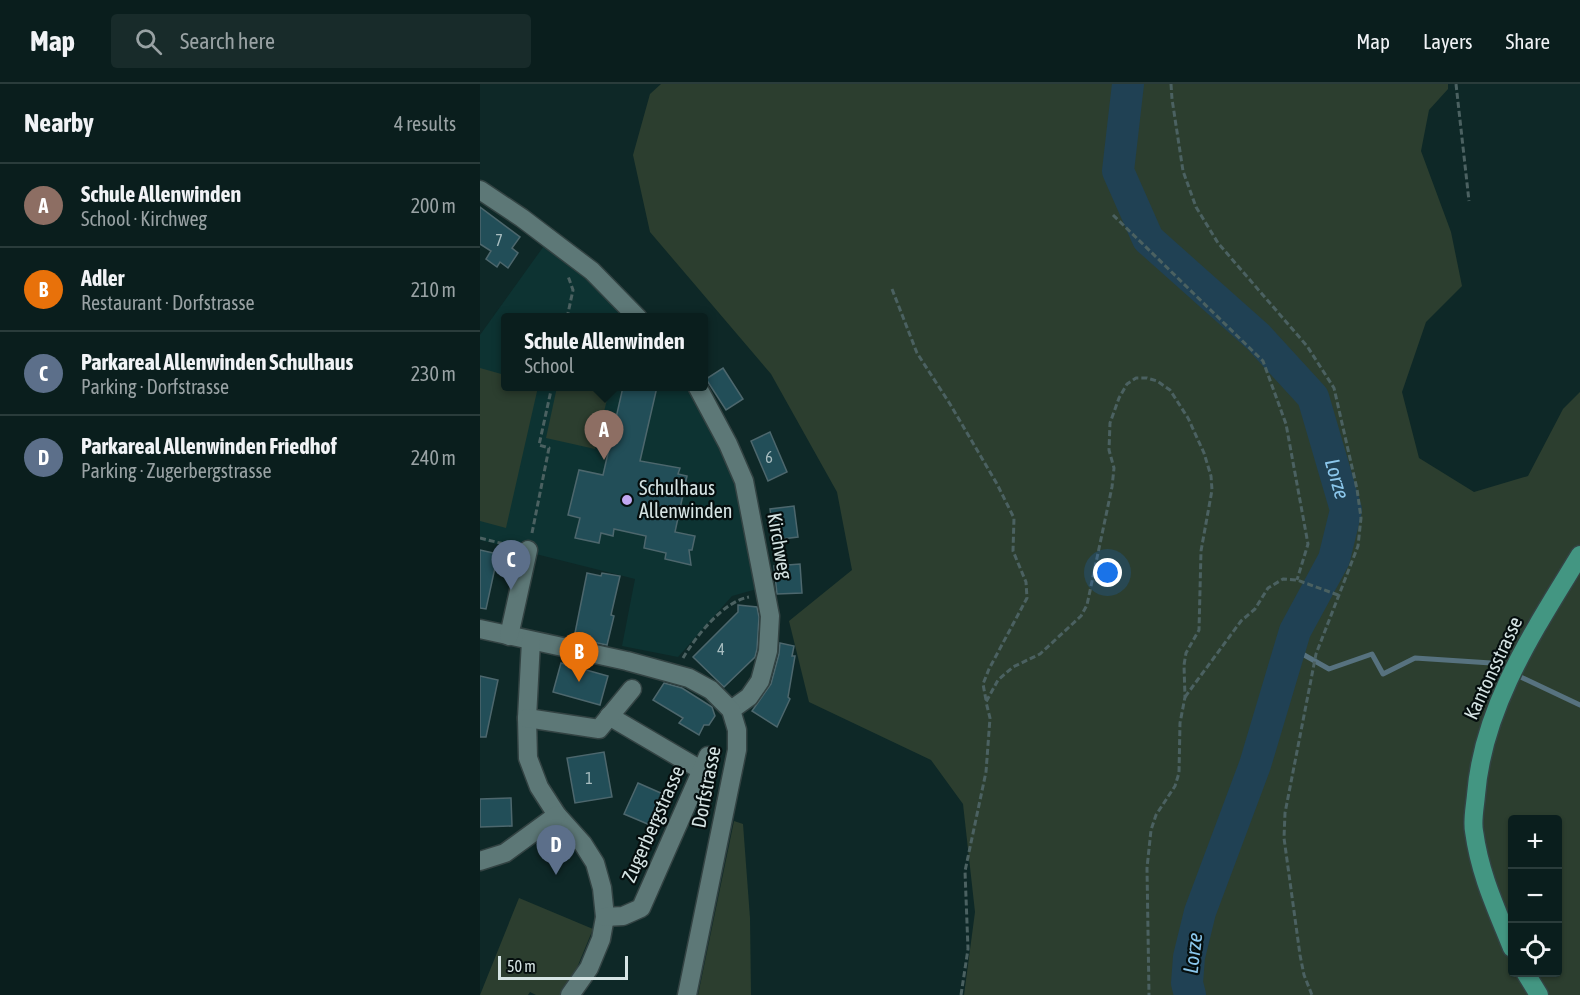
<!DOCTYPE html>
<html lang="en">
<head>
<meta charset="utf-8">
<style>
  :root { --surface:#0a1e1d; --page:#182b2a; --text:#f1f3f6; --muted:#99a2a4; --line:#2a3c3b; --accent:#2563eb }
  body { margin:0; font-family:"Asap Condensed",sans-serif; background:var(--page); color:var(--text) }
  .controls { position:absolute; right:18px; bottom:18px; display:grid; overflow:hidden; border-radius:6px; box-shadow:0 2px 4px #0004 }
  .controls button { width:54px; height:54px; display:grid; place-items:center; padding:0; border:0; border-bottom:2px solid var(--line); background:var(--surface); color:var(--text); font:30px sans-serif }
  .scale { position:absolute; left:18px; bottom:15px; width:130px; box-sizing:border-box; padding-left:6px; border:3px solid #d6e4e4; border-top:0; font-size:16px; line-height:21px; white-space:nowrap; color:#d6e4e4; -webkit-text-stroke:4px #050e0e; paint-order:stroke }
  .you { position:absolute; left:628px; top:489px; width:21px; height:21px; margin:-15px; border:4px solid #fff; border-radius:50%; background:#1a73e8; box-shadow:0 0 0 9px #1a73e833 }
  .badge { display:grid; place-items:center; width:39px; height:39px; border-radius:50%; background:var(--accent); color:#fff; font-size:20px; font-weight:700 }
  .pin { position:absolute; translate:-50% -50px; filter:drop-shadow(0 2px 3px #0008) }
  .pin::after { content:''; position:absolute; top:32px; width:21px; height:18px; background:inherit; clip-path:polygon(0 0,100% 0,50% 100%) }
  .popup { position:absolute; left:21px; top:229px; width:207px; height:78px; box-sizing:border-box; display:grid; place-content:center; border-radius:6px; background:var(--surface); filter:drop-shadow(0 2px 4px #0005); font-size:20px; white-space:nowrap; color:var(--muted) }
  .popup b { font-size:22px; color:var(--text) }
  .popup::after { content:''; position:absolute; left:50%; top:100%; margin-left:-12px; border:12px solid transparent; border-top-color:var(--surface) }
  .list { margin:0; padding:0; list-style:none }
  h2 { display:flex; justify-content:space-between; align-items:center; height:78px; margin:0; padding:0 24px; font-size:26px }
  h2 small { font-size:20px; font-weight:400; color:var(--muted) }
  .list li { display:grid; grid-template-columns:39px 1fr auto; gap:18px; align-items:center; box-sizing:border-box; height:84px; padding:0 24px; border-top:2px solid var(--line) }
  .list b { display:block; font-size:22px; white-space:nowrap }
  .list p { margin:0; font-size:20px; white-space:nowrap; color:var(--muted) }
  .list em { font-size:20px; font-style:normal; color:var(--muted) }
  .icon { flex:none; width:33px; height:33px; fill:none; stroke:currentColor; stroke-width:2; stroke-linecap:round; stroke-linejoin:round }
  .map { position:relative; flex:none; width:1100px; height:911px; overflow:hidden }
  header { display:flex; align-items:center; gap:36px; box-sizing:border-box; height:84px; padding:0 30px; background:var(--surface); border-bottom:2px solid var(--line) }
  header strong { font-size:28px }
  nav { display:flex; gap:33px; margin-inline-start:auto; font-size:21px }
  .search { width:420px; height:54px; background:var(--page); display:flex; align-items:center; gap:15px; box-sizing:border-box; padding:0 21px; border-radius:6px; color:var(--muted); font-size:22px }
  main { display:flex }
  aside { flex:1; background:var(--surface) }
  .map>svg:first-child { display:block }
  .built { fill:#0d3332 }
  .green { fill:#2c3e2f; fill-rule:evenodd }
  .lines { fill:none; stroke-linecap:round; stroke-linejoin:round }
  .stream { stroke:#57727f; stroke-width:5 }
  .river { stroke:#204154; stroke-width:32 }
  .building { fill:#224e58; stroke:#4d676d; stroke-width:1.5 }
  .minor-casing { stroke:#334343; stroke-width:21 }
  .major-casing { stroke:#334343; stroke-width:21 }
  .path { stroke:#4b6161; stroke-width:3; stroke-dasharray:6 3; stroke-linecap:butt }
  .minor { stroke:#5d7877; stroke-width:18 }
  .major { stroke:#439682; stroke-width:18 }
  .poi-dot { fill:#c2a8f2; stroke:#050e0e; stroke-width:2 }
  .labels { text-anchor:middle; stroke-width:4.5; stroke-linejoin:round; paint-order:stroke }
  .number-label { font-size:16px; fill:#a9bec1 }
  .poi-label { font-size:20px; fill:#d6e4e4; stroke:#050e0e; text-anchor:start }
  .street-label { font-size:20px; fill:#d6e4e4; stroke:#050e0e }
  .water-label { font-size:21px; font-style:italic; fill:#8bc7ec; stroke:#050e0e }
</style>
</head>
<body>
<header>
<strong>Map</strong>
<div class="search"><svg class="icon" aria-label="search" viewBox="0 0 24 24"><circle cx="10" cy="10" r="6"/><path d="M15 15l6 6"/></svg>Search here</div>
<nav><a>Map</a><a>Layers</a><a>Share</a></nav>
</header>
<main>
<aside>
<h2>Nearby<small>4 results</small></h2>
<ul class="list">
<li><span class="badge" style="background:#8d6e63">A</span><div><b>Schule Allenwinden</b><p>School · Kirchweg</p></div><em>200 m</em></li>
<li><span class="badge" style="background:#e8710a">B</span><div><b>Adler</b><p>Restaurant · Dorfstrasse</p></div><em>210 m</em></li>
<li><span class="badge" style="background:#5c6f8a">C</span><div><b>Parkareal Allenwinden Schulhaus</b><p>Parking · Dorfstrasse</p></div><em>230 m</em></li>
<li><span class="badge" style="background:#5c6f8a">D</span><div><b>Parkareal Allenwinden Friedhof</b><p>Parking · Zugerbergstrasse</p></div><em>240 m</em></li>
</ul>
</aside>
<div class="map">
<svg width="1100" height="911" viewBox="0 0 1100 911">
  <rect width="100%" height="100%" fill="#0e2827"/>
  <!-- built -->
  <path class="built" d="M66,159L115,199L147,233L25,234V302L211,303L258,400L277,505L252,512L198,573L142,562L155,495L0,456V251Z"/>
  <!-- green -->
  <g class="green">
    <path d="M181,0H968V5L949,26L941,67L971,148L982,202L946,238L922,308L939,374L994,408L1048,392L1083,325L1100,308V911H484L495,828L483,720L451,676L329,618L309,537L372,486L357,408L291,290L170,148L153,71L170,10ZM1032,736H1078V888H1032Z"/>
    <path d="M0,284L25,291V302L58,303L26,444L0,437Z"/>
    <path d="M77,303H130L115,365L66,354Z"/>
    <path d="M254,737L263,740L270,834L271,911H218Z"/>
    <path d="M39,814L113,845L94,891L80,911H56L50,908L48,911H0Z"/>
  </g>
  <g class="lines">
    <!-- stream -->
    <path class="stream" d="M810,563L849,585L892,570L903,590L935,574L1011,579L1100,621"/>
    <!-- river -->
    <path class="river" id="s1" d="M648,0L638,87L668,155L778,253L833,313L866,426L854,475L815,547L775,681L720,828L709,873L707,899L710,911"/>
  </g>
  <!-- building -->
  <g class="building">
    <path d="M0,123L40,153L32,164L38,169L28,184L20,178L17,183L6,175L11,167L0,160Z"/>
    <path d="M243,284L263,315L246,326L226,295Z"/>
    <path d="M143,303H177L160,377L200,384L198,390L207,392L195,448L215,452L212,466H209L211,481L185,475L186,469L164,464L166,452L134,445L133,452L121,449L119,459L95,454L100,434L88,431L99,386L123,391Z"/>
    <path d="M290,348L307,388L288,397L271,357Z"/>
    <path d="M314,422L318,453L294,456L290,425Z"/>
    <path d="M0,466L18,470L6,525L0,524Z"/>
    <path d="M320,480L322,509L297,510L294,482Z"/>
    <path d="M107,489L121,492L122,489L140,492L131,531L134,532L127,561L94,554Z"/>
    <path d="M258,521L277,523L279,533L277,565L275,573L244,603L213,573L258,528Z"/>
    <path d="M300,559L314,562L312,572H315L308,613L310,615L297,643L272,627L291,600L299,570Z"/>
    <path d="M81,579L128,592L120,621L73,608Z"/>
    <path d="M0,592L18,596L6,653H0Z"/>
    <path d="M184,599L202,604L232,623L235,632L229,641H224L219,651L199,639L203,634L173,616Z"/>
    <path d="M124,668L132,713L95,719L87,674Z"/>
    <path d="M158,699L183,710L170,741L144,730Z"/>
    <path d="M31,714L32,742L0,743V715Z"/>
  </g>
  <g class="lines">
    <!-- minor casing -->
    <g class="minor-casing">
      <g id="minor">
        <path d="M0,106L42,134L112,187L158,234"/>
        <path d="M217,302L248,360L264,397L290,532L288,567L280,597L269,613L251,626"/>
        <path d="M0,545L147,577L209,594L231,606L251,626L257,646V666L207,911"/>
        <path d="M29,552L48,466"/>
        <path d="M51,557L47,634L48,674L59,703L77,731L103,760L115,779L122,804L125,833L121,855L109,884L90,911"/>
        <path d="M129,632L221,686"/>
        <path d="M47,634L119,645L152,605"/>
        <path d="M0,777L25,769L77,731"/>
        <path d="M125,833L143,832L161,824L228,672"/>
      </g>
    </g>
    <!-- major casing -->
    <g class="major-casing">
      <g id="major">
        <path d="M1032,864C1016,824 1000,791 994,747C992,736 995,723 996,711C1003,622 1055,545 1100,471"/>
        <path d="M1045,888L1059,911"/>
      </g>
    </g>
    <!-- path -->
    <g class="path">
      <path d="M691,0L692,15L703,87L716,123L738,159L827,262L854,304L877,405L881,434L878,462L836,570L805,729L804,754L820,871L824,891L832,911"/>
      <path d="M976,0L989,117"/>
      <path d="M633,131L783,277L806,340L828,460L817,496"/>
      <path d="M412,205L437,269L470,320L517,400L534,434L533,467L546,498L547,514L509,585L503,600L506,616"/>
      <path d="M87,234L93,206L88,192"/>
      <path d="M52,449L69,364L59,361L72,302"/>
      <path d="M0,454L32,462"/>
      <path d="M203,574C216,552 244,517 269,513"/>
      <path d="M705,613L761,537L775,525L788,504L803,495L817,496L858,511"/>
      <path d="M481,911L488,865L485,787L506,688L510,634L506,618L518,596L533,583L560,570L601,532L607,521L632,403L634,384L629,366L630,339L639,314L647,300L656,294H667L677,297L690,306L708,334L724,369L731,392L732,406L721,467L719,546L706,569L704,581L705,613L700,639L699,689L695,702L676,731L671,746L667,784L669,911"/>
    </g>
    <!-- minor -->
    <use href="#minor" class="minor"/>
    <!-- major -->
    <use href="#major" class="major"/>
  </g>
  <!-- markers -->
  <circle class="poi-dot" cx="147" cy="416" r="6"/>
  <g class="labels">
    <!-- number labels -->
    <g class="number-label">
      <text x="19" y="162">7</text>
      <text x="289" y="379">6</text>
      <text x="241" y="571">4</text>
      <text x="109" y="700">1</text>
    </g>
    <!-- poi labels -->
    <g class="poi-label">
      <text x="159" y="411">Schulhaus<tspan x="159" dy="23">Allenwinden</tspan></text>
    </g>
    <!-- street labels -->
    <g class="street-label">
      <text transform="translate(300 462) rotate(80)" y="7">Kirchweg</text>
      <text transform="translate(1013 584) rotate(-65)" y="7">Kantonsstrasse</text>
      <text transform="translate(226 703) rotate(-79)" y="7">Dorfstrasse</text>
      <text transform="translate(173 740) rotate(-66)" y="7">Zugerbergstrasse</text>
    </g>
    <!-- water labels -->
    <g class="water-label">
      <text dy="7" stroke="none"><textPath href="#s1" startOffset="476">Lorze</textPath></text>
      <text transform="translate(713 869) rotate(-83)" y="7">Lorze</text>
    </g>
  </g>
</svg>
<div class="controls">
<button>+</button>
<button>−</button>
<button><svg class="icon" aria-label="locate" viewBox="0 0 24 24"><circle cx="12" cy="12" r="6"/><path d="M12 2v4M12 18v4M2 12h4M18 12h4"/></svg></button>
</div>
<div class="scale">50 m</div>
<div class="you"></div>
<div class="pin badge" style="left:124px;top:376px;background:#8d6e63">A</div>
<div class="popup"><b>Schule Allenwinden</b>School</div>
<div class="pin badge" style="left:99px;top:598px;background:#e8710a">B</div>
<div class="pin badge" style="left:31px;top:506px;background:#5c6f8a">C</div>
<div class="pin badge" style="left:76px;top:791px;background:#5c6f8a">D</div>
</div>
</main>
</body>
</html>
